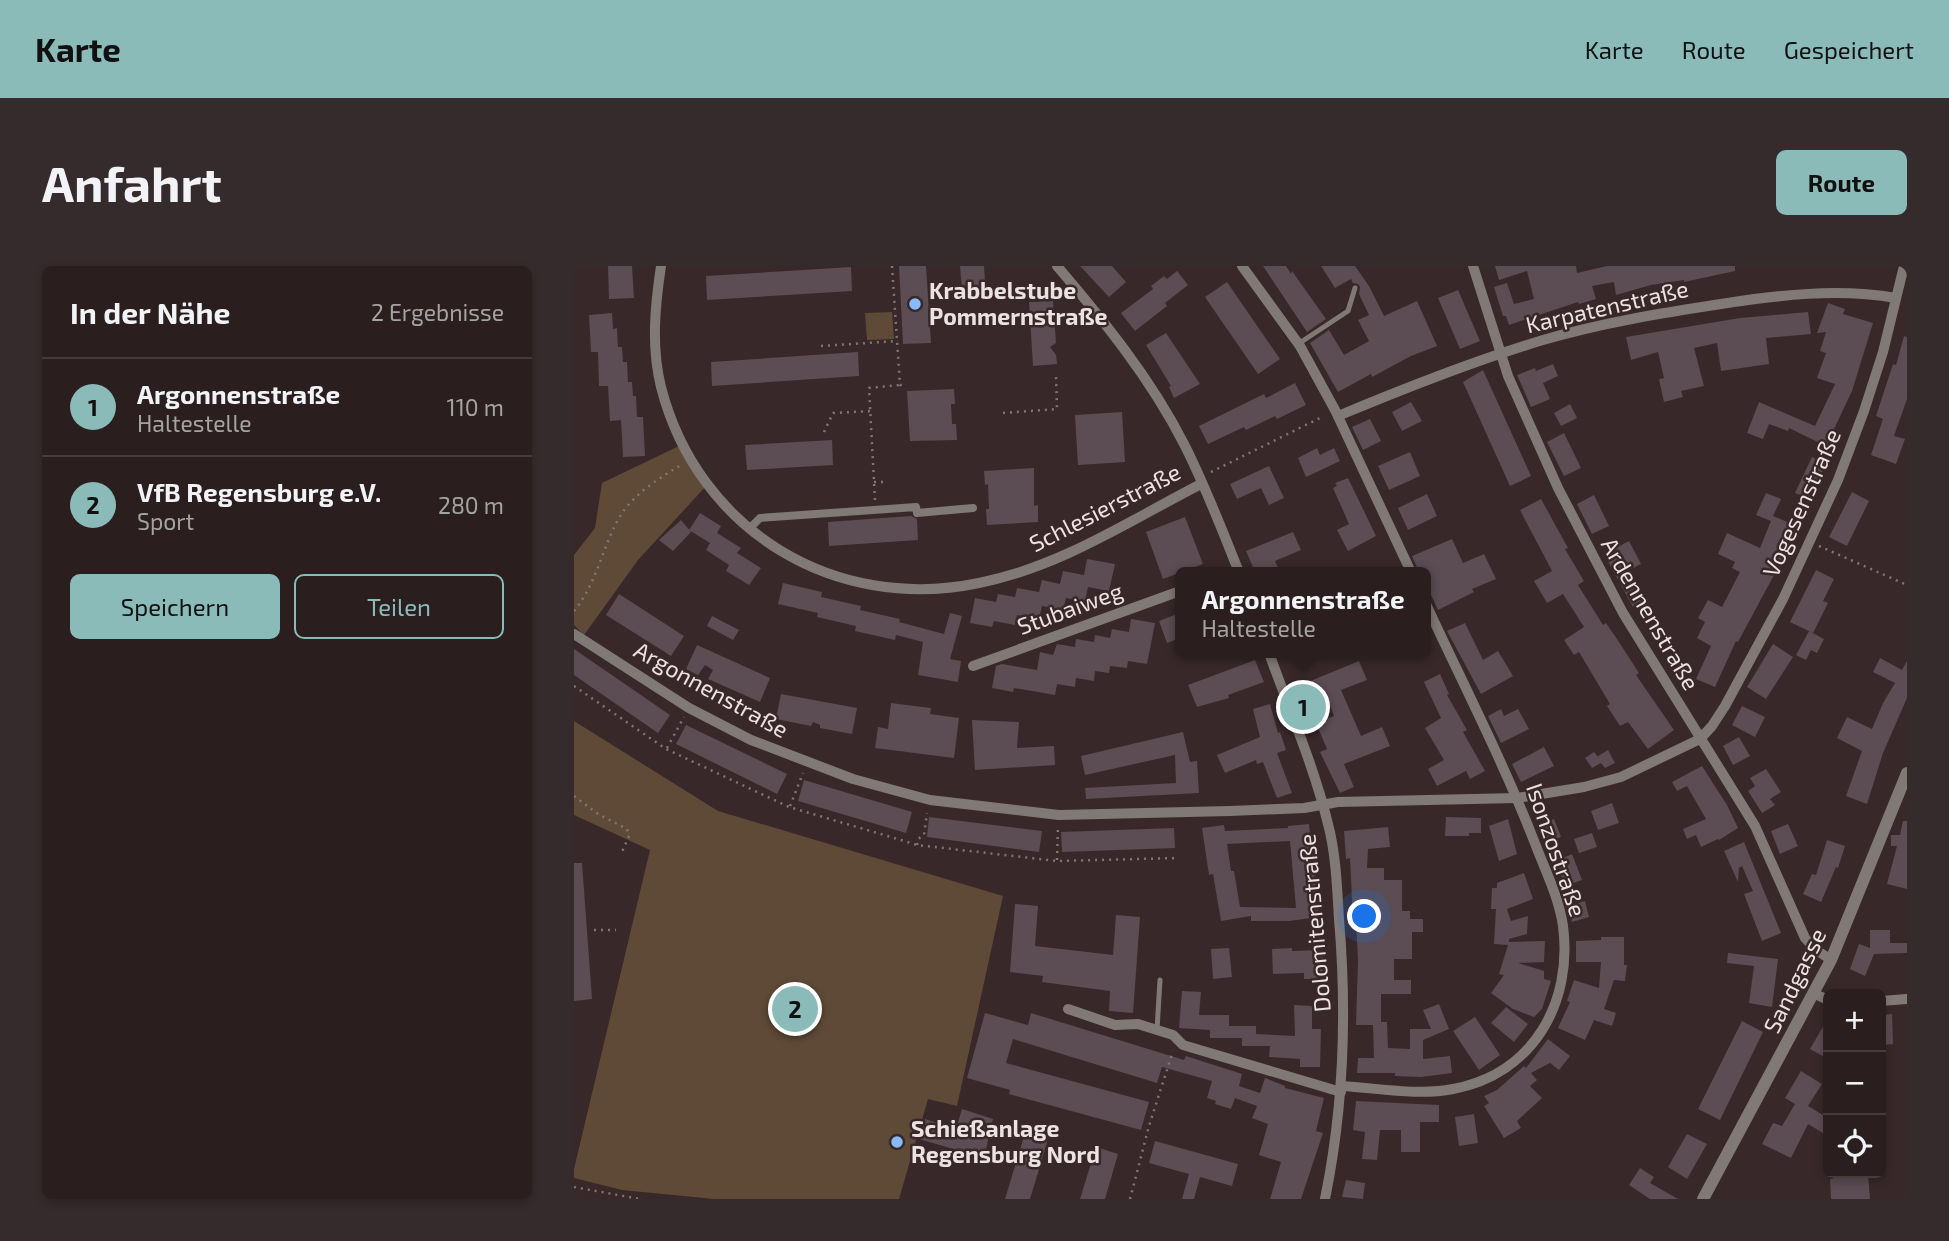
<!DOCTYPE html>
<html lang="de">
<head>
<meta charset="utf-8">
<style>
  :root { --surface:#2a1e1f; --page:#362b2c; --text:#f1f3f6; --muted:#a5a2a4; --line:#463c3d; --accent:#8bbbb9 }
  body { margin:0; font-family:"Exo 2",sans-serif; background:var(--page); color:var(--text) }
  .controls { position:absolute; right:21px; bottom:21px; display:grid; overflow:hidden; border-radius:10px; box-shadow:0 4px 10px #0003 }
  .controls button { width:63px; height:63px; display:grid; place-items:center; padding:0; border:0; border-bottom:2px solid var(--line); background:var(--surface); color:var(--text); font:35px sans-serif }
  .you { position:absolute; left:791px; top:651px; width:24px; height:24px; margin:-18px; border:5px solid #fff; border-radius:50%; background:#1a73e8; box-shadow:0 0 0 10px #1a73e833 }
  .badge { display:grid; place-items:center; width:46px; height:46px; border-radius:50%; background:var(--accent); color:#111; font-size:23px; font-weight:700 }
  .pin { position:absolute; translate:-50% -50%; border:4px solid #fff; box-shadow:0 2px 7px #0006 }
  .popup { position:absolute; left:601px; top:301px; width:256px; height:91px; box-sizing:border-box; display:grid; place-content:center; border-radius:10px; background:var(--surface); filter:drop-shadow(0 2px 5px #0005); font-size:23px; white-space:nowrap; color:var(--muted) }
  .popup b { font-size:26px; color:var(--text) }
  .popup::after { content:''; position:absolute; left:50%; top:100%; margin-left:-14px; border:14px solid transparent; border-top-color:var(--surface) }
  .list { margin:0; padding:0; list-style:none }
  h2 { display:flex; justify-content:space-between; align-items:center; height:91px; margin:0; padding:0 28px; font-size:30px }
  h2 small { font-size:23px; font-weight:400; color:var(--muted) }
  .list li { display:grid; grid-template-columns:46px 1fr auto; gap:21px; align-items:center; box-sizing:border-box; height:98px; padding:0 28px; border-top:2px solid var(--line) }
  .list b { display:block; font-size:26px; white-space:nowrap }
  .list p { margin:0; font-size:23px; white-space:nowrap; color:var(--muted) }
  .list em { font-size:23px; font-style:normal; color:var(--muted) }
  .actions { display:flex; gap:14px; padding:21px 28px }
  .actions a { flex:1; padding:16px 0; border:2px solid var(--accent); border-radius:10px; text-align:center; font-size:24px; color:var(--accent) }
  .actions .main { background:var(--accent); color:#111 }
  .icon { flex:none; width:38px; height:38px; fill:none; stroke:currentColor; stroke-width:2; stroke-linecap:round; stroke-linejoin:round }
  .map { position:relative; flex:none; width:1333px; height:933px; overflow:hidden; border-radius:10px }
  header { display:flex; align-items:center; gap:42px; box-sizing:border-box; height:98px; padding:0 35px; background:var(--accent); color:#111 }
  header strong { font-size:33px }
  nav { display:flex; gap:38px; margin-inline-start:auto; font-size:24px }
  .intro { display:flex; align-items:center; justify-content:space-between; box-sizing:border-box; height:168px; padding:0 42px }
  h1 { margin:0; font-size:49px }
  .button { padding:18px 32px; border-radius:10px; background:var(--accent); color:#111; font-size:24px; font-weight:700 }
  main { display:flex; gap:42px; padding:0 42px }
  aside { flex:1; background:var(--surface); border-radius:10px; box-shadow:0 4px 10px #0003 }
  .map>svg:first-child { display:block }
  .green { fill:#5f4a37 }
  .building { fill:#5c4c53; fill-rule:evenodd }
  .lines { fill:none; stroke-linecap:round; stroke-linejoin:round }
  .path { stroke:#837576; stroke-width:2.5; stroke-dasharray:2 5; stroke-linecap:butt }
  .service { stroke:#817976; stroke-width:5 }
  .pedestrian { stroke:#817976; stroke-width:8 }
  .minor { stroke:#817976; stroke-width:10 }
  .tertiary { stroke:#817976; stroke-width:12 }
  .poi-dot { fill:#86bbfb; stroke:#382829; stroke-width:2.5 }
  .labels { text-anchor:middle; stroke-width:5; stroke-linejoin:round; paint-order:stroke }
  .poi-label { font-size:23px; font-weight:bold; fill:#ede2e2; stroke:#382829; text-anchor:start }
  .street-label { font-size:23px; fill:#ede2e2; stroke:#382829 }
</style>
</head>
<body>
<header>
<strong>Karte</strong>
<nav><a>Karte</a><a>Route</a><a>Gespeichert</a></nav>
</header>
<div class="intro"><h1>Anfahrt</h1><a class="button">Route</a></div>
<main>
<aside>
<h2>In der Nähe<small>2 Ergebnisse</small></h2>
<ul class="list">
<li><span class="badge">1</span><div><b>Argonnenstraße</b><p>Haltestelle</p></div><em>110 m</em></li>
<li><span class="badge">2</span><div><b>VfB Regensburg e.V.</b><p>Sport</p></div><em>280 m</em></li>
</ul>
<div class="actions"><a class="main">Speichern</a><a>Teilen</a></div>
</aside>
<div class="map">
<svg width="1333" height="933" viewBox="0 0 1333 933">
  <rect width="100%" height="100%" fill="#382829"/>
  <!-- green -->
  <g class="green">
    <path d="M318,46L320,73L293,74L291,47Z"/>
    <path d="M105,180L133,219L64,294L10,369L0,359V289L21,262L28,217Z"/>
    <path d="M0,455L144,545L429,630L383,840L354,833L325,933H140L48,924L0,912V903L76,584L0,549Z"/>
  </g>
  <!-- building -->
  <g class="building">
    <path d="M34,0H58L60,32L35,33Z"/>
    <path d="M325,0H352L357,77L329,78Z"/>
    <path d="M386,0H410L412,33L389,35Z"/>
    <path d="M506,0H538L552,16L535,31Z"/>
    <path d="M689,0H712L717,8L718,5L752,53L733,66Z"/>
    <path d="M747,0H781L795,20L810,50L843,35L863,80L837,90L798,111L797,108L764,126L736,77L755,64L770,89L795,75L784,54L795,49L785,28L786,21L784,18L779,17L777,13L761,22Z"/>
    <path d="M921,0H1002L1003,7L1033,0H1161V5L1110,16V14L1077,19L1042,29L1040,16L1018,20L1022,33L1005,38L1004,36L935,59L932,50H929L920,21L933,17L940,38L960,33L953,5L925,14Z"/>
    <path d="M277,1L278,25L133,34L132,10Z"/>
    <path d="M603,5L614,19L591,37L593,40L561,65L547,47L579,23L577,20L590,10L593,13Z"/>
    <path d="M653,16L706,93L684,108L631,31Z"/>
    <path d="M884,24L906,75L886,83L864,32Z"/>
    <path d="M479,35L482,77L476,81L482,89L483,98L459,100L455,36Z"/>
    <path d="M1254,37L1271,43L1269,48L1299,57L1278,125L1252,180L1215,162L1214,165L1195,158L1189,173L1173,167L1185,136L1241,160L1261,118L1243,112L1252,87L1246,85L1252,66L1243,67Z"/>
    <path d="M1234,46L1237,68L1192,72L1195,98L1147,105L1143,77L1120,82L1130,120L1107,125L1109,131L1090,136L1085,113L1090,112L1084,86L1057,94L1052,71L1166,52Z"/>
    <path d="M38,47L39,63L43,62L44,81H48L49,96H53L54,116H58L59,130H62L63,151H69L71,190L49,191L47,154L36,155L34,120H25L24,86H17L15,49Z"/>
    <path d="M592,67L626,118L600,132L595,121L597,120L572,79Z"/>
    <path d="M1330,70L1333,71V133L1320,170L1331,173L1322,198L1297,189L1309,153L1302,150L1319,98L1322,99Z"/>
    <path d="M284,86L285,110L138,120L137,96Z"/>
    <path d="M979,98L984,110L969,117L976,133L957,141L943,109L961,102L962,105Z"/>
    <path d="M909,104L957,210L936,220L889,116Z"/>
    <path d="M721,117L732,139L703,153L701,150L672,164L670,161L634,178L625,160L690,128L692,132Z"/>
    <path d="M380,123L381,138H377L378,158H382L383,174L336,175L333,125Z"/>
    <path d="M837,136L848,155L828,165L818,146Z"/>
    <path d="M996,138L1003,152L987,160L980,147Z"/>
    <path d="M548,146L551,196L504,199L501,149Z"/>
    <path d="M796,153L807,175L789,184L778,161Z"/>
    <path d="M990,167L1007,202L990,210L973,176Z"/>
    <path d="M258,174L259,199L173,204L171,179Z"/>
    <path d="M743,182L746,189L760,182L766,195L732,211L724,192Z"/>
    <path d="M836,186L846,210L815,224L804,200Z"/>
    <path d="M1238,191L1252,198L1236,233L1221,227Z"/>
    <path d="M695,200L710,232L695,239L687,222L663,233L656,218Z"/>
    <path d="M460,202V240L464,239V256L413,259L412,243H415L414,218L411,219L410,205Z"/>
    <path d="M774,212L802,270L774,285L763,264L775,258L759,222L763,220L761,217Z"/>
    <path d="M1278,226L1295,235L1273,280L1255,271Z"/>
    <path d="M1192,227L1207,233L1199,250L1223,260L1203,310L1200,309L1164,376L1162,375L1141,421L1122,413L1137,380L1123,372L1131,356L1124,352L1134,334L1148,341L1166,306L1158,302L1161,296L1144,288L1153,267L1186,282L1197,255L1182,249Z"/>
    <path d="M853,228L863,250L834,264L824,242Z"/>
    <path d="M1020,229L1035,260L1018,268L1003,238Z"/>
    <path d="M967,233L994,282L991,283L1010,315L1004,319L1029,359L1032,357L1043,373L1065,407L1062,409L1100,464L1074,483L1054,456L1046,460L1033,440L1036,438L1005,386L1000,389L990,374L1010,361L989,328L973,337L960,315L978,305L946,244Z"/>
    <path d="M126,247L147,260L143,267L167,282L163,287L187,302L175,319L152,305L155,299L132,284L136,277L115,264Z"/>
    <path d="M337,250L343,253L344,274L255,280L254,256Z"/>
    <path d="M611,251L629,298L589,313L572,266Z"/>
    <path d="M107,254L117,266L99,285L85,274Z"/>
    <path d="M719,266L727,284L701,295L706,306H681L672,285Z"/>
    <path d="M878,273L889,297L910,288L922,313L898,323L900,326L864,344L851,316V306H845L838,290Z"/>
    <path d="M1055,275L1067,298L1055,304L1072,333L1059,341L1030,288Z"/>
    <path d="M513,293L541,298L535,325L514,321L511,335L492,332L489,344L468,340L465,354L443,349L441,359L420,355L418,361L396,357L401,332L422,336L424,328L441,331L443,322L465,326L468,314L486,318L489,305L510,309Z"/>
    <path d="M1242,304L1260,313L1249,335L1254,337L1239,367L1216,356Z"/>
    <path d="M209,317L248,326L247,331L287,340L286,344L326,353L325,356L370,368L376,347L388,350L376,393L387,395L384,416L344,409L349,376L322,369L321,374L281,365L282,360L243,351L244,347L204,338Z"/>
    <path d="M45,328L110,370L97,390L32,349Z"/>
    <path d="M606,347V372L593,377L585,355Z"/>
    <path d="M138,350L165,364L159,374L133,360Z"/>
    <path d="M557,353L581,357L573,398L554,395L553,402L536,400L535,407L521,405L520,415L502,412L501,421L483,418L481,429L440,422L439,426L418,422L422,400L428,398L463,404L466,386L479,389L483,378L501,381L502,373L520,376L521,369L536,372L538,363L555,366Z"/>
    <path d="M891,357L909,394L924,385L939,410L907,428L873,365Z"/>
    <path d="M1235,365L1250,373L1243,387L1237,384L1232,394L1222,389Z"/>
    <path d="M1199,378L1219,391L1192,433L1173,421Z"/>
    <path d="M123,379L196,412L186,436L134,413L139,404L131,399L124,409L112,403Z"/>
    <path d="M0,383L96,449L84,467L0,409Z"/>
    <path d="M1306,392L1328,404L1333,395V432L1309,487L1293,538L1272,530L1288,485L1263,472L1273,451L1298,463L1309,437L1321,417L1299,406Z"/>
    <path d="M681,394L690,416L654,429L655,432L623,441L614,419Z"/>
    <path d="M785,395L793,414L767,424L787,470L808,461L816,480L770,498L780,521L766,527L746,486L753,483L742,457L760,450L752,430L730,439L722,421Z"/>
    <path d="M866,408L875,428L873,429L893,464L889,466L911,505L896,513L892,505L863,520L854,503L870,494L851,462L867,452L850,416Z"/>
    <path d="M207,428L283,442L278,468L246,462V459L239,456L237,460L202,453Z"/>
    <path d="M317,437L357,442L356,448L385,452L380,492L301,482L304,461L314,463Z"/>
    <path d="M696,438L704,467L706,466L712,484L703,487L718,527L703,532L689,496L683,498L682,494L651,507L643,489L686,471L679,443Z"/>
    <path d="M1168,440L1191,451L1181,471L1158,459Z"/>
    <path d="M927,443L930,450L944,443L955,463L927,477L914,450Z"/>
    <path d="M398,454L445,456L443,482L480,480L481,499L401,504Z"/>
    <path d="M112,459L213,508L203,528L102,478Z"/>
    <path d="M609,466L616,496L623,495L625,527L512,533L511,522L602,517L601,489L511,509L507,490Z"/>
    <path d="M1165,471L1176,490L1159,499L1149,480Z"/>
    <path d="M970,481L980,500L947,516L938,498Z"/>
    <path d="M1034,484L1041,497L1031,502L1027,497L1018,502L1011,492L1020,486L1025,492L1024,490Z"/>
    <path d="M1128,500L1153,539L1164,562L1145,574L1144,573L1127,581L1122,569L1113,573L1109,563L1132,553L1113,520L1103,525L1098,516Z"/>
    <path d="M1192,503L1207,526L1196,533L1201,539L1188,547L1174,525L1181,520L1176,512Z"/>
    <path d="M230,514L338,546L332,567L224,535Z"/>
    <path d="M1038,537L1045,557L1024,564L1017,545Z"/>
    <path d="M355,551L468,565L465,586L353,571Z"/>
    <path d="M872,551L907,552V567H895V570H871Z"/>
    <path d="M934,553L943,588L925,595L915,560Z"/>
    <path d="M980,553L987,571L973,576L966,558Z"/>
    <path d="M1329,555H1333V623L1313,618L1323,580H1317V569H1326Z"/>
    <path d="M735,558L745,651L715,655H677V650L647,655L639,608L635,609L628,562L650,559L651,565L714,562V560ZM716,575L722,642L666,641L660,605H657L653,578Z"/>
    <path d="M1214,558L1224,580L1206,588L1197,565Z"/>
    <path d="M814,561L816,581L794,583L793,602H810V614H828V645H836V653H849V666H838V693H820V714H837V728H807V756H813L814,782L836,783V763H857L849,744L865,738L875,763L849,774V793L876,790L878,807L847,811L821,810V807H783L784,792H800L799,759H782L784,694L782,655H779L776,592L772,593L770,565Z"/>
    <path d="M600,562L601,582L488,586L487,566Z"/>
    <path d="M1018,567L1023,581L1005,587L1000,573Z"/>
    <path d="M1253,574L1271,580L1264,602L1262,601L1247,636L1229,628L1238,608L1242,609Z"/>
    <path d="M1170,576L1207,667L1188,675L1170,628L1179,625L1168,600L1165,602L1164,616L1150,585Z"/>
    <path d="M998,588L1008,614L991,620L982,595Z"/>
    <path d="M0,597H8L18,733L0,735Z"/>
    <path d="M950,607L959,633L933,643L937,655L954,650L953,668L935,673V676L971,675L970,696L944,697L970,705V713L977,715L968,743L960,751L939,743L917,727L930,709L925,708L934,679L920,678L922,643H917L918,622H923V617Z"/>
    <path d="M1011,635L1015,651L998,656L994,640Z"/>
    <path d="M441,638L464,640L461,680L539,689L542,649L566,651L559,747L535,745L536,725L468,716L469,710L436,706Z"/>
    <path d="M1296,664H1316V677H1333V687L1300,688L1291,710L1276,703L1285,678L1296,682Z"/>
    <path d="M1027,671H1050V699H1053L1051,715L1040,714L1030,743L1042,747L1038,760L1020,754L1011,774L984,762L996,736L993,735L1000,714L1025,722L1027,696H1002V675L1027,674Z"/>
    <path d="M655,682L658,711L639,713L637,683Z"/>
    <path d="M718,682V685L749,684V713H730V707L699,708L698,683Z"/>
    <path d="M1154,687L1204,693L1198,741L1175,737L1180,700L1153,697Z"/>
    <path d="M608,725L627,726L625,749H655V760H682V768L721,770L720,739L738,740V763H747L746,801H726V793L695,791L696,780H668V772H636V764L605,762Z"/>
    <path d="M932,741L954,758L940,776L917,757Z"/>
    <path d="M411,747L454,759L457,747L610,794L612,790L668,808L665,820L686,827L691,812L711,820V822L750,832L742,865L749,867L727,933H696L707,896L685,889L694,858L678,852L683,840L661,832L657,843L641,838L642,835L633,832L638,815L588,801L583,817L439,773L432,797L575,836L567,864L435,828L436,824L393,812Z"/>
    <path d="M1318,748L1319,778L1307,779V749Z"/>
    <path d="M901,751L926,789L905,804L879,765Z"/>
    <path d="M1254,752V793L1236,783Z"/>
    <path d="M1168,755L1189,766L1146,854L1124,843Z"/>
    <path d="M974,773L996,790L985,804L976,797L957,807L963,814L956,820L968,832L943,855L947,862L930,872L910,840L915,837L910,830L923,824L950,800L952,802Z"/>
    <path d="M1227,805L1248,818L1234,840L1254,852V870L1234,858L1217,892L1188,878L1199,857L1208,860L1221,838L1211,832Z"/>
    <path d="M782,835L865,839V856H846V886H827V864H806L803,894L788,893L791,866L779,864Z"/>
    <path d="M388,843L419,853L410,892L345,873L351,853L382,863Z"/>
    <path d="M900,848L904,877L885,880L881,851Z"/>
    <path d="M451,867L474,873L456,933H431Z"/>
    <path d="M1113,868L1133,878L1113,913L1094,901Z"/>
    <path d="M581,875L664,898L658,920L626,911L620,933H608L615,908L575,897Z"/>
    <path d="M522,881L544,888L531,933H506Z"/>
    <path d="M1066,902L1080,911L1076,917L1104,933H1076L1055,919Z"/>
    <path d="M1258,907L1294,908L1296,933H1257L1256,913H1259Z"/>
    <path d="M772,914L791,917L789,933L768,931Z"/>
  </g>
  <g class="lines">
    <!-- path -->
    <g class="path">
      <path d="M318,0L326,119H329"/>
      <path d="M247,80L324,75"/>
      <path d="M429,147L483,143L482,110"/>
      <path d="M250,166L259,147L297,145"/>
      <path d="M637,206L750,150"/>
      <path d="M300,216H309"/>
      <path d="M301,234L295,122L326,119"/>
      <path d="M1245,280L1333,319"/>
      <path d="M0,345C23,317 28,282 45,252C59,228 84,213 107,199"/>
      <path d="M0,420L92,483L215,541L327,574L343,579L483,595L605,592"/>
      <path d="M93,482L110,451"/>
      <path d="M0,530L24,548L53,563L55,570L47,588"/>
      <path d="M216,540L229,507"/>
      <path d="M343,579L344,573L350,569L353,547"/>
      <path d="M483,594L484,559"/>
      <path d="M20,664H42"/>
      <path d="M0,921L66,933"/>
      <path d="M556,933L575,860L599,785"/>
    </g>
    <!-- service -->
    <g class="service">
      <path d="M724,78L774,45L781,22"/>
      <path d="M583,764L586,714"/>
    </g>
    <!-- pedestrian -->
    <path class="pedestrian" d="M175,263L186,252L342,241L343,247L399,242"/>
    <!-- minor -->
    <g class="minor">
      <path d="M87,0C81,40 77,81 87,121C124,265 261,347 405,317C486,301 555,255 627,218"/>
      <path d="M483,0C530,55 577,113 610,178C631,219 648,264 665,306"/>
      <path d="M668,0L726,80L761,144L837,306"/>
      <path d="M899,0L934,110L984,222L1049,347L1181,560L1231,672L1241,683L1257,694"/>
      <path d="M764,150C831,122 899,95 969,74C1027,57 1088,47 1147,38C1204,29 1264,22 1322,32"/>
      <path d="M0,368L115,442L177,474L279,513L356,534L485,549L656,545L730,542L764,536L943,532L1010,521L1047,511L1126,473L1138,460L1151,440L1209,333L1264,214L1290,145L1309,86L1330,0"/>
      <path d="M695,387C715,443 740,500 754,558C762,588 763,621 765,653C773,747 770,840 751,933"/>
      <path d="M399,400L606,325"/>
      <path d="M1241,728L1254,734"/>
      <path d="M1307,735L1333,733"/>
      <path d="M494,743L541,759L564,758L599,769L609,779L767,826"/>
      <path d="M768,820C804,822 844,830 879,823C959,808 999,737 989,660C985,632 972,606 962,580C930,497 889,418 852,338"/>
    </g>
    <!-- tertiary -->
    <path class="tertiary" d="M1129,933L1257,694L1333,507"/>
  </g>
  <!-- markers -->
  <g class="poi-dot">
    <circle cx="341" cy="38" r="7"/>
    <circle cx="323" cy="876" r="7"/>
  </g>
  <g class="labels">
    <!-- poi labels -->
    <g class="poi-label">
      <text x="355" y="33">Krabbelstube<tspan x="355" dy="26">Pommernstraße</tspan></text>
      <text x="337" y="871">Schießanlage<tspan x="337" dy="26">Regensburg Nord</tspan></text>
    </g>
    <!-- street labels -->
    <g class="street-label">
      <text transform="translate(1033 41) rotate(-13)" y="8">Karpatenstraße</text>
      <text transform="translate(1228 237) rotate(-66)" y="8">Vogesenstraße</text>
      <text transform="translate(531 242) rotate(-27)" y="8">Schlesierstraße</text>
      <text transform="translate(496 343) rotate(-20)" y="8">Stubaiweg</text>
      <text transform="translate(1076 348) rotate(60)" y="8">Ardennenstraße</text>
      <text transform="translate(137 424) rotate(29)" y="8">Argonnenstraße</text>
      <text transform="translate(982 584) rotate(71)" y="8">Isonzostraße</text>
      <text transform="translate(741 657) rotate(-95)" y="8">Dolomitenstraße</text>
      <text transform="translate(1221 715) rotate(-64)" y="8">Sandgasse</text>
    </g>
  </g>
</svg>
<div class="controls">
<button>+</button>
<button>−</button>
<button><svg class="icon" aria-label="locate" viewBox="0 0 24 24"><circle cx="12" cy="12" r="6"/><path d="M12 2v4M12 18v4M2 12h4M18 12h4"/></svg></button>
</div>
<div class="you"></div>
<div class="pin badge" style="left:729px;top:441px">1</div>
<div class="popup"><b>Argonnenstraße</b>Haltestelle</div>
<div class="pin badge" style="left:221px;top:743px">2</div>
</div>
</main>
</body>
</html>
